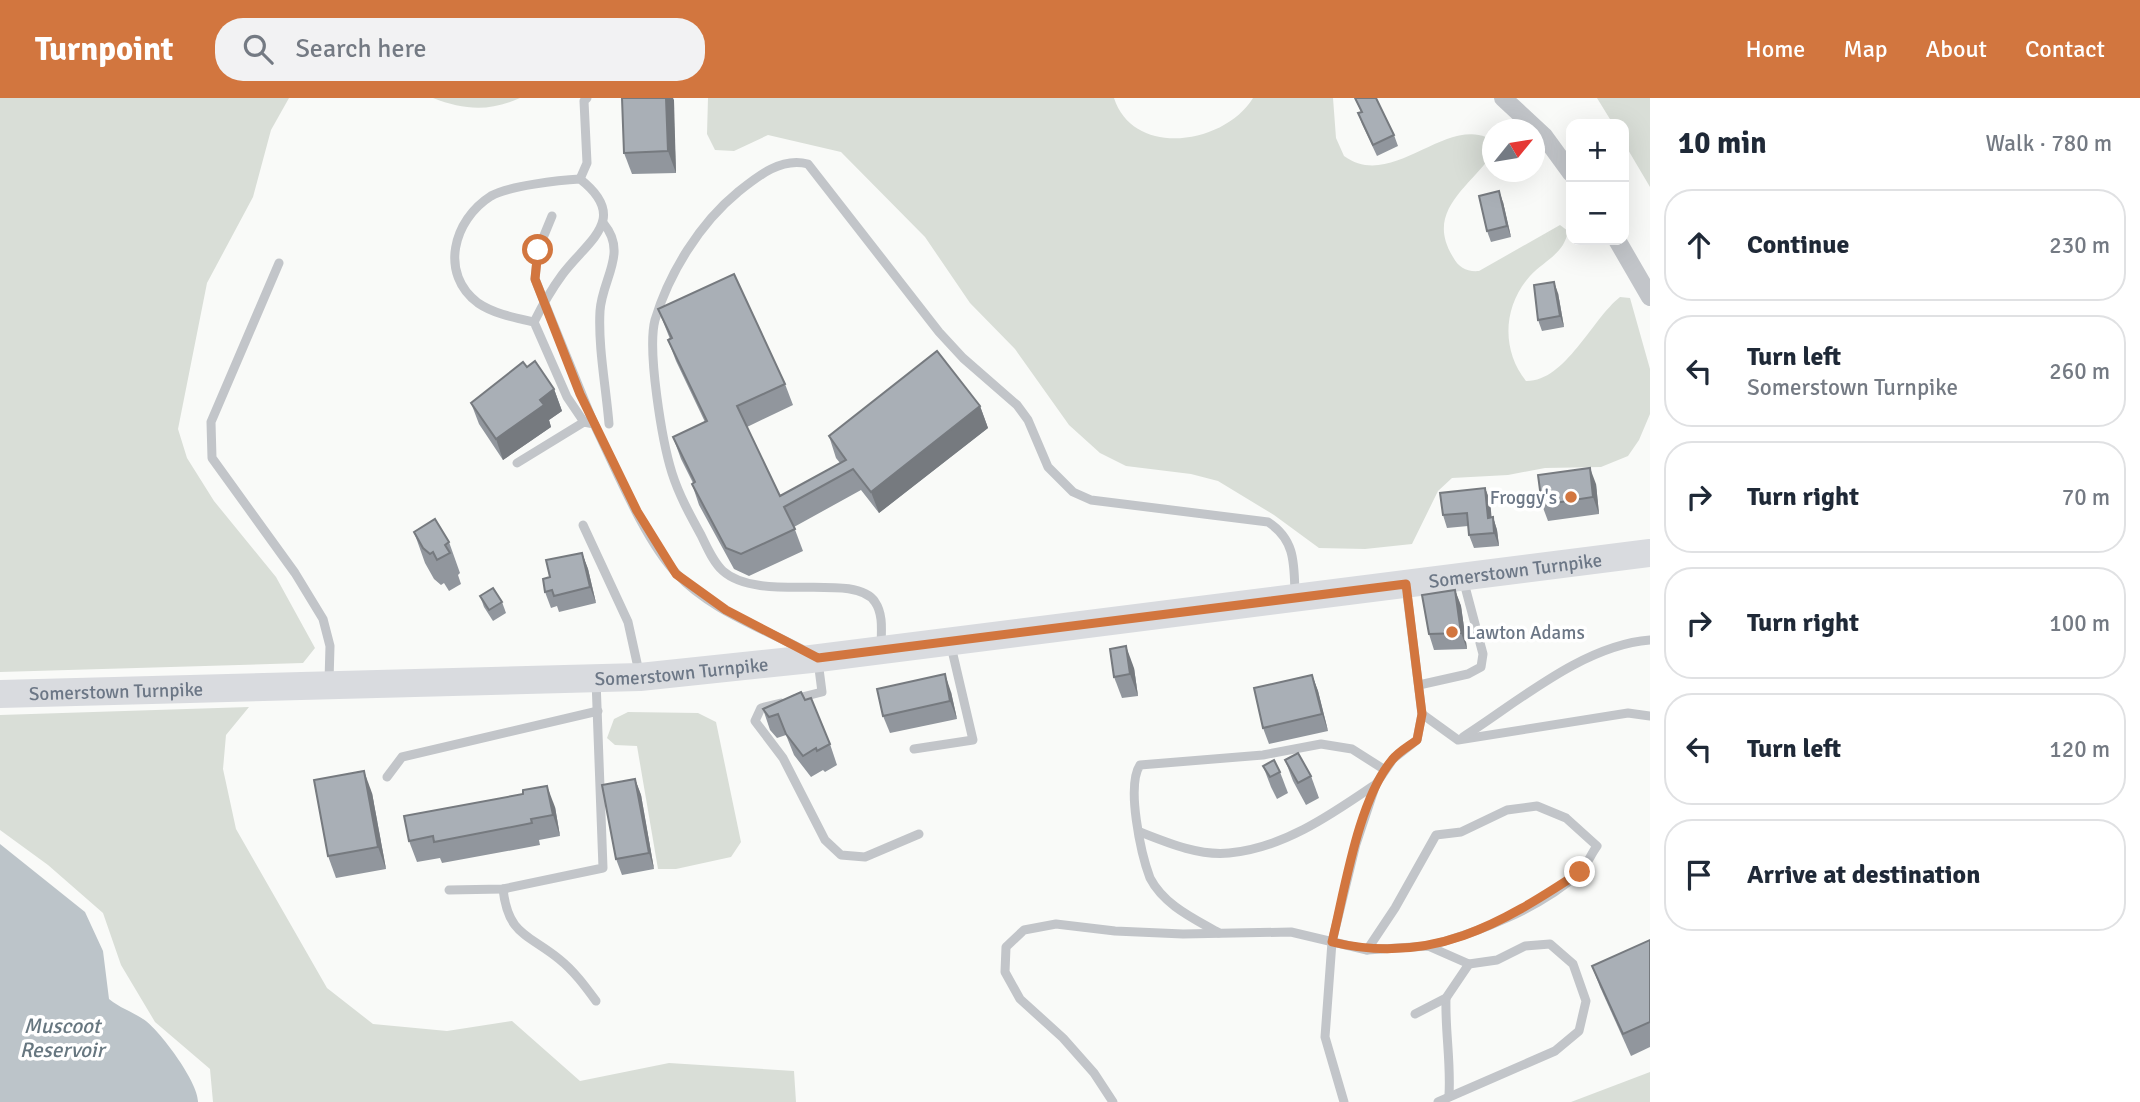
<!DOCTYPE html>
<html lang="en">
<head>
<meta charset="utf-8">
<style>
  :root { --surface:#fff; --page:#f2f2f3; --text:#1f2937; --muted:#747a83; --line:#e0e1e3; --accent:#d2763f }
  body { margin:0; font-family:Signika,sans-serif; background:var(--page); color:var(--text) }
  .controls { position:absolute; right:21px; top:21px; display:grid; overflow:hidden; border-radius:14px; box-shadow:0 7px 28px #0002 }
  .controls button { width:63px; height:63px; display:grid; place-items:center; padding:0; border:0; border-bottom:2px solid var(--line); background:var(--surface); color:var(--text); font:35px sans-serif }
  .compass { position:absolute; left:1482px; top:21px; width:63px; height:63px; border-radius:50%; background:var(--surface); box-shadow:0 7px 28px #0002; rotate:60deg }
  .stop { position:absolute; width:21px; height:21px; margin:-16px; border:5px solid #d2763f; border-radius:50%; background:#fff }
  .stop.end { background:#d2763f; border-color:#fff; box-shadow:0 2px 7px #0008 }
  .list { margin:0; padding:0; list-style:none }
  h2 { display:flex; justify-content:space-between; align-items:center; height:91px; margin:0; padding:0 28px; font-size:30px }
  h2 small { font-size:23px; font-weight:400; color:var(--muted) }
  .list li { display:grid; grid-template-columns:46px 1fr auto; gap:21px; align-items:center; box-sizing:border-box; height:112px; margin:0 14px 14px; padding:0 14px; border:2px solid var(--line); border-radius:28px }
  .list b { display:block; font-size:26px; white-space:nowrap }
  .list p { margin:0; font-size:23px; white-space:nowrap; color:var(--muted) }
  .list em { font-size:23px; font-style:normal; color:var(--muted) }
  .icon { flex:none; width:38px; height:38px; fill:none; stroke:currentColor; stroke-width:2; stroke-linecap:round; stroke-linejoin:round }
  .map { position:relative; flex:none; width:1650px; height:1004px; overflow:hidden }
  header { display:flex; align-items:center; gap:42px; box-sizing:border-box; height:98px; padding:0 35px; background:var(--accent); color:#fff }
  header strong { font-size:33px }
  nav { display:flex; gap:38px; margin-inline-start:auto; font-size:24px }
  .search { width:490px; height:63px; background:var(--page); display:flex; align-items:center; gap:18px; box-sizing:border-box; padding:0 24px; border-radius:28px; color:var(--muted); font-size:26px }
  main { display:flex }
  aside { flex:1; background:var(--surface) }
  .map>svg:first-child { display:block }
  .green { fill:#d9ded7 }
  .water { fill:#bcc4c9 }
  .lines { fill:none; stroke-linecap:round; stroke-linejoin:round }
  .lane { stroke:#c2c5c9; stroke-width:9 }
  .street { stroke:#c2c5c9; stroke-width:18 }
  .primary { stroke:#d9dbdf; stroke-width:28 }
  .wall { fill:#91969d }
  .shaded-wall { fill:#767a7f }
  .building { fill:#a9afb6; stroke:#767a7f; stroke-width:2 }
  .route { stroke:#d2763f; stroke-width:9 }
  .poi-dot { fill:#d2763f; stroke:#fff; stroke-width:2.5 }
  .labels { text-anchor:middle; stroke-width:7; stroke-linejoin:round; paint-order:stroke }
  .poi-label { font-size:19px; fill:#6c7786; stroke:#fff; text-anchor:end }
  .street-label { font-size:19px; fill:#6c7786; stroke:#fff }
  .water-label { font-size:21px; font-style:italic; fill:#677780; stroke:#fff }
</style>
</head>
<body>
<header>
<strong>Turnpoint</strong>
<div class="search"><svg class="icon" aria-label="search" viewBox="0 0 24 24"><circle cx="10" cy="10" r="6"/><path d="M15 15l6 6"/></svg>Search here</div>
<nav><a>Home</a><a>Map</a><a>About</a><a>Contact</a></nav>
</header>
<main>
<div class="map">
<svg width="1650" height="1004" viewBox="0 0 1650 1004">
  <rect width="100%" height="100%" fill="#f9faf8"/>
  <!-- green -->
  <g class="green">
    <path d="M0,0H289L271,32L253,99L207,185L178,331L187,360L214,403L276,479L315,550L303,565L0,574Z"/>
    <path d="M433,0H520C489,14 464,12 433,0Z"/>
    <path d="M708,0H1114C1134,61 1225,46 1253,0H1333L1336,40L1344,58C1390,92 1442,22 1486,39L1492,57C1468,90 1425,114 1453,159C1459,170 1467,174 1479,173L1560,127L1568,133C1564,156 1545,162 1530,178C1503,208 1501,252 1526,283C1565,284 1592,221 1620,199L1630,200L1650,271V316L1639,342L1628,358L1601,369L1545,370L1508,377L1452,380L1438,393L1412,446L1365,451L1319,450L1274,417L1218,383L1191,376L1126,368L1100,355L1069,327L1015,251L970,205L925,139L841,54L768,37L734,53L715,52L707,36Z"/>
    <path d="M1597,0H1650V89L1624,45V26H1613Z"/>
    <path d="M249,609L226,637L223,671L236,731L327,890L373,926L447,933L512,923L580,983L669,965L794,973L796,1004H213L210,971L155,924L121,867L103,815L48,767L0,732V617Z"/>
    <path d="M628,614L698,615L716,624L741,744L731,759L676,771H658L637,648L615,647L607,640L614,621Z"/>
    <path d="M1650,974V1004H1571Z"/>
  </g>
  <!-- water -->
  <path class="water" d="M0,746L85,814L103,853L109,901C120,910 131,913 143,921C159,931 199,985 198,1004H0Z"/>
  <g class="lines">
    <!-- lane -->
    <g class="lane">
      <path d="M580,81L587,65L584,3L587,0"/>
      <path d="M552,118L538,152L535,181L594,326"/>
      <path d="M604,126C628,155 602,181 600,213C598,249 606,289 609,326"/>
      <path d="M279,165L211,324L212,360L295,475L323,521L330,548L329,583"/>
      <path d="M534,224C516,220 494,216 478,205C439,176 453,122 491,98C508,88 560,82 580,81C631,121 587,143 562,177C551,192 542,208 534,224L567,299L584,324"/>
      <path d="M517,365L584,324L594,326C615,369 645,443 677,476C710,512 763,530 805,553"/>
      <path d="M583,427L628,524L639,574"/>
      <path d="M881,550C881,535 884,517 875,504C855,473 760,506 723,473C713,464 707,449 701,437C690,417 679,397 672,375C662,343 647,252 655,222C669,175 700,125 738,94C758,78 781,59 808,66L939,234L963,260L1017,307L1028,322L1048,369L1073,394L1091,402L1268,424C1296,442 1294,467 1295,497"/>
      <path d="M1419,587L1468,576L1481,569L1483,556L1463,481"/>
      <path d="M794,601L822,594L818,563"/>
      <path d="M781,605L761,610L755,623L783,660L825,742L841,757L865,759L919,736"/>
      <path d="M1422,616L1458,642L1628,615L1650,618"/>
      <path d="M1463,639C1518,604 1583,547 1650,542"/>
      <path d="M914,651L973,642L951,548"/>
      <path d="M387,679L402,659L598,613"/>
      <path d="M1140,734C1168,745 1199,758 1229,755C1284,750 1332,716 1376,686"/>
      <path d="M503,791C508,837 528,836 559,861C574,873 585,888 596,903"/>
      <path d="M449,792L503,791L603,770L596,582"/>
      <path d="M1219,835C1193,820 1164,807 1150,780C1141,756 1126,688 1140,667L1263,657L1321,646L1352,651L1385,672"/>
      <path d="M1367,852L1395,810L1436,737L1461,734L1507,712L1537,708L1566,720L1597,748C1591,756 1586,769 1579,775C1541,810 1477,835 1428,848"/>
      <path d="M1446,900C1445,933 1451,964 1449,997"/>
      <path d="M1415,916L1446,900L1469,866"/>
      <path d="M1113,1004L1094,975L1063,940L1020,901L1005,874L1006,849L1024,832L1056,826L1115,833L1183,836L1291,834L1367,852L1428,848L1469,866L1497,862L1525,848L1550,846L1573,866L1586,903L1579,933L1555,953L1438,1004"/>
      <path d="M1344,1004L1325,939L1332,844L1356,746L1376,686L1393,661L1417,642L1422,616L1406,488"/>
    </g>
    <!-- street -->
    <g class="street">
      <path d="M1503,0L1544,38L1571,75"/>
      <path d="M1617,142L1650,199"/>
    </g>
    <!-- primary -->
    <path class="primary" id="s1" d="M0,596L640,579L811,561L1650,455"/>
  </g>
  <!-- wall -->
  <g class="wall">
    <path d="M622,0H673L676,75L632,76L624,55Z"/>
    <path d="M1355,0L1394,37L1398,48L1377,58L1362,26L1358,15L1361,14Z"/>
    <path d="M1503,104L1511,139L1491,144L1487,133Z"/>
    <path d="M1558,195L1564,229L1542,233L1538,222Z"/>
    <path d="M658,211L785,286L793,307L747,329L780,398L840,365L836,360L829,338L980,308L988,330L879,415L861,392L794,429L803,453L749,478L734,471L699,407L692,386L693,385L681,361L673,339L705,324L676,263L668,242L670,241Z"/>
    <path d="M527,269L554,291L562,313L549,322L551,329L503,362L479,326L471,305Z"/>
    <path d="M1596,386L1599,416L1548,423L1542,407Z"/>
    <path d="M1485,390L1490,403L1491,419H1493L1497,432L1499,448L1474,450L1469,437L1468,428L1447,430L1443,417Z"/>
    <path d="M414,434L449,444L460,475L458,477L461,486L449,493L444,485L441,487L434,481L425,465Z"/>
    <path d="M582,455L588,471L596,505L559,514L557,508L551,510L545,494L550,479Z"/>
    <path d="M1455,492L1461,508L1467,551L1434,552L1429,536Z"/>
    <path d="M480,498L502,504L506,515L493,523L484,509Z"/>
    <path d="M1134,570L1138,598L1122,600L1114,579Z"/>
    <path d="M1312,577L1318,593L1328,633L1269,646L1263,630Z"/>
    <path d="M951,594L957,621L890,635L883,618Z"/>
    <path d="M805,602L830,646L837,667L825,674L823,672L811,679L794,657L786,637L777,640L770,632L763,611Z"/>
    <path d="M1285,662L1311,678L1319,700L1306,707L1293,683Z"/>
    <path d="M1263,668L1280,674L1288,695L1277,701L1271,689Z"/>
    <path d="M635,681L641,697L654,771L622,777L616,761Z"/>
    <path d="M372,695L386,771L336,780L328,758Z"/>
    <path d="M555,709L560,738L539,742L540,747L442,765L440,760L417,764L409,743Z"/>
    <path d="M1650,842V949L1631,958L1600,889L1592,868Z"/>
  </g>
  <!-- shaded-wall -->
  <g class="shaded-wall">
    <path d="M666,0H673L674,2L676,75L668,53Z"/>
    <path d="M1499,93L1503,104L1511,139L1507,128Z"/>
    <path d="M1554,184L1558,195L1564,229L1560,218Z"/>
    <path d="M554,291L562,313L549,322L551,329L503,362L496,341L540,302Z"/>
    <path d="M980,308L988,330L879,415L871,394Z"/>
    <path d="M1590,370L1596,386L1599,416L1593,399Z"/>
    <path d="M1485,390L1490,403L1493,433L1488,420Z"/>
    <path d="M1493,419L1497,432L1499,448L1494,435Z"/>
    <path d="M582,455L588,471L596,505L590,489Z"/>
    <path d="M1455,492L1461,508L1467,551L1461,535Z"/>
    <path d="M1126,548L1134,570L1138,598L1130,576Z"/>
    <path d="M945,576L951,594L957,621L950,603Z"/>
    <path d="M1312,577L1318,593L1328,633L1322,616Z"/>
    <path d="M364,673L372,695L386,771L378,749Z"/>
    <path d="M635,681L641,697L654,771L649,755Z"/>
    <path d="M547,688L555,709L560,738L553,717Z"/>
  </g>
  <!-- building -->
  <g class="building">
    <path d="M622,0H666L668,53L624,55Z"/>
    <path d="M1355,0H1376L1394,37L1373,47L1358,15L1362,14Z"/>
    <path d="M1499,93L1507,128L1487,133L1479,98Z"/>
    <path d="M734,176L785,286L737,308L780,398L846,362L829,338L937,253L980,308L871,394L853,371L784,409L795,431L741,456L726,450L692,386L695,384L673,339L707,323L668,242L672,240L658,211Z"/>
    <path d="M1554,184L1560,218L1538,222L1534,187Z"/>
    <path d="M535,263L554,291L540,302L544,307L496,341L471,305L523,264L527,269Z"/>
    <path d="M1590,370L1593,399L1542,407L1538,377Z"/>
    <path d="M1485,390L1488,420L1493,419L1494,435L1469,437L1467,415L1443,417L1440,395Z"/>
    <path d="M435,421L449,444L445,447L450,455L437,462L433,454L430,456L423,450L414,434Z"/>
    <path d="M582,455L590,489L554,498L552,492L545,494L543,481L550,479L546,462Z"/>
    <path d="M493,490L502,504L489,512L480,498Z"/>
    <path d="M1455,492L1461,535L1429,536L1422,497Z"/>
    <path d="M1126,548L1130,576L1114,579L1110,551Z"/>
    <path d="M945,576L950,603L883,618L877,591Z"/>
    <path d="M1312,577L1322,616L1263,630L1254,590Z"/>
    <path d="M801,594L805,602L811,600L830,646L817,653L816,650L803,658L786,636L778,616L769,619L763,611Z"/>
    <path d="M1298,655L1311,678L1298,685L1285,662Z"/>
    <path d="M1274,662L1280,674L1270,679L1263,668Z"/>
    <path d="M364,673L378,749L328,758L314,682Z"/>
    <path d="M635,681L649,755L616,761L602,687Z"/>
    <path d="M547,688L553,717L531,721L532,725L434,744L433,738L409,743L404,718L523,696V692Z"/>
    <path d="M1650,842V924L1623,936L1592,868Z"/>
  </g>
  <g class="lines">
    <!-- route -->
    <path class="route" d="M538,152L535,181L580,296L637,413L676,476L726,512L818,560L1406,486L1422,616L1417,642C1409,648 1398,654 1392,662C1358,703 1345,791 1332,844C1431,868 1501,826 1580,774"/>
  </g>
  <!-- markers -->
  <g class="poi-dot">
    <circle cx="1571" cy="399" r="7"/>
    <circle cx="1452" cy="534" r="7"/>
  </g>
  <g class="labels">
    <!-- poi labels -->
    <g class="poi-label">
      <text x="1557" y="406">Froggy's</text>
      <text x="1466" y="541" text-anchor="start">Lawton Adams</text>
    </g>
    <!-- street labels -->
    <g class="street-label">
      <text dy="7" stroke="none"><textPath href="#s1" startOffset="1522">Somerstown Turnpike</textPath></text>
      <text dy="7" stroke="none"><textPath href="#s1" startOffset="682">Somerstown Turnpike</textPath></text>
      <text dy="7" stroke="none"><textPath href="#s1" startOffset="116">Somerstown Turnpike</textPath></text>
    </g>
    <!-- water labels -->
    <g class="water-label">
      <text x="62" y="935">Muscoot<tspan x="62" dy="24">Reservoir</tspan></text>
    </g>
  </g>
</svg>
<div class="controls">
<button>+</button>
<button>−</button>
</div>
<svg class="compass" viewBox="-18 -18 36 36"><path d="M0-13l5 13h-10z" fill="#e53935"/><path d="M0 13l5-13h-10z" fill="#747a83"/></svg>
<div class="stop" style="left:538px;top:152px"></div>
<div class="stop end" style="left:1580px;top:774px"></div>
</div>
<aside>
<h2>10 min<small>Walk · 780 m</small></h2>
<ul class="list">
<li><svg class="icon" aria-label="ahead" viewBox="0 0 24 24"><path d="M12 20V5M6 11l6-6 6 6"/></svg><div><b>Continue</b></div><em>230 m</em></li>
<li><svg class="icon" aria-label="left" viewBox="0 0 24 24"><path d="M17 20v-9H6M10 6l-5 5 5 5"/></svg><div><b>Turn left</b><p>Somerstown Turnpike</p></div><em>260 m</em></li>
<li><svg class="icon" aria-label="right" viewBox="0 0 24 24"><path d="M7 20v-9h11M14 6l5 5-5 5"/></svg><div><b>Turn right</b></div><em>70 m</em></li>
<li><svg class="icon" aria-label="right" viewBox="0 0 24 24"><path d="M7 20v-9h11M14 6l5 5-5 5"/></svg><div><b>Turn right</b></div><em>100 m</em></li>
<li><svg class="icon" aria-label="left" viewBox="0 0 24 24"><path d="M17 20v-9H6M10 6l-5 5 5 5"/></svg><div><b>Turn left</b></div><em>120 m</em></li>
<li><svg class="icon" aria-label="arrive" viewBox="0 0 24 24"><path d="M6 21V4h12l-3 4 3 4H6"/></svg><div><b>Arrive at destination</b></div></li>
</ul>
</aside>
</main>
</body>
</html>
